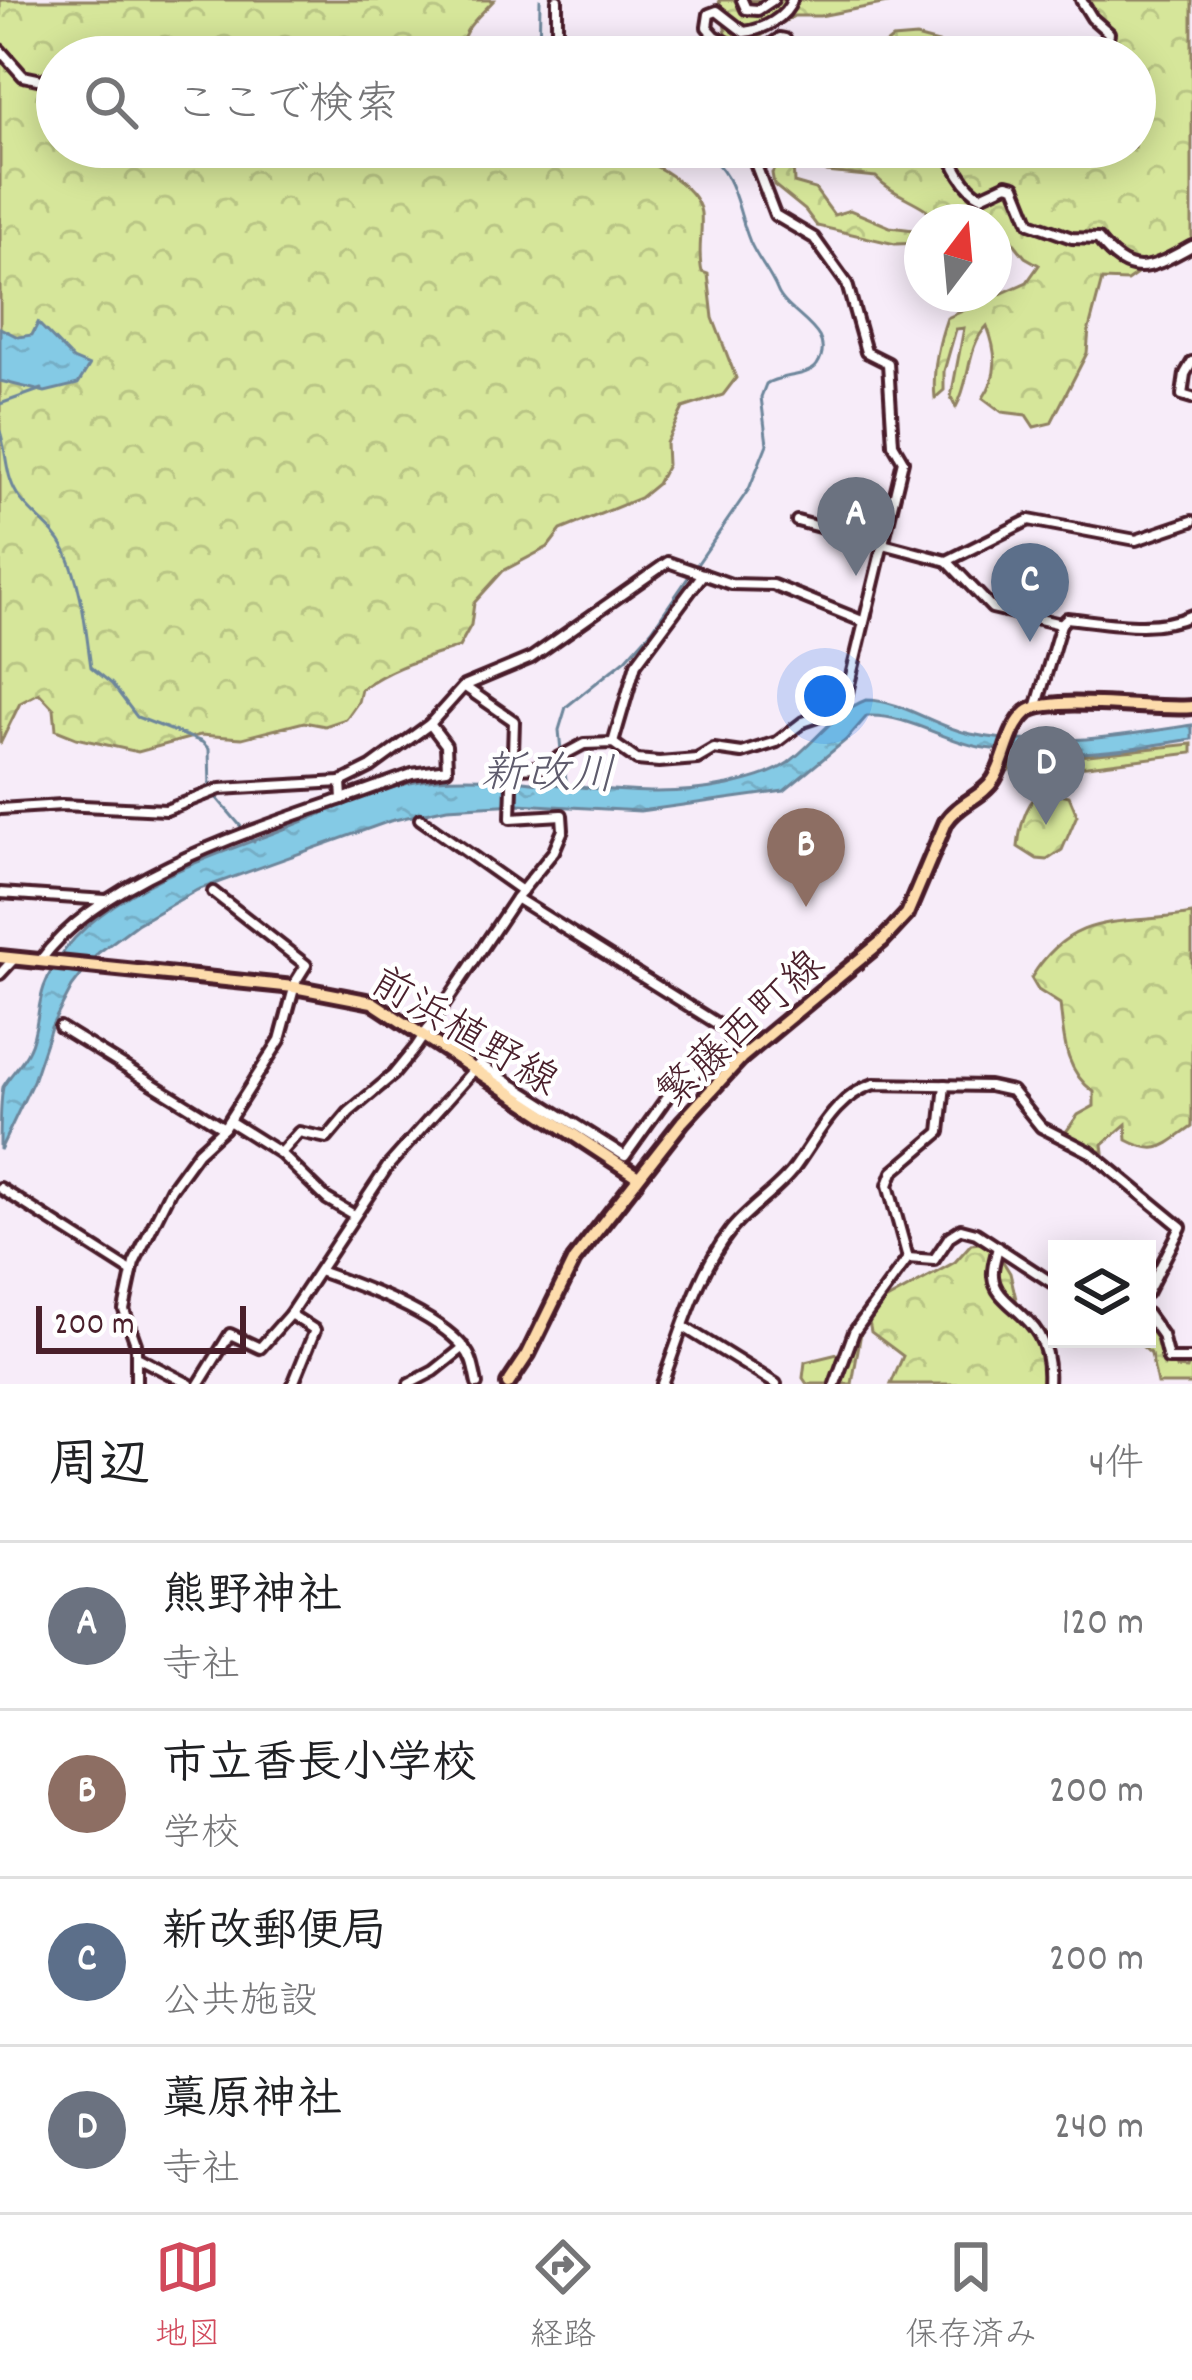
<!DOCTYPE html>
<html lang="ja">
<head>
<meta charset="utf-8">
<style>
  :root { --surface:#fff; --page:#f2f2f2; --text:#202124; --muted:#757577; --line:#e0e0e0; --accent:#d1495b }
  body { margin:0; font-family:Dekko,"Klee One",sans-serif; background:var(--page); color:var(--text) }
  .controls { position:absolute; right:36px; bottom:36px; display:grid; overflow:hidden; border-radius:0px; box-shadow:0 6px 30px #0003 }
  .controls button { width:108px; height:108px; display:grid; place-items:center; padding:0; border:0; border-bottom:3px solid var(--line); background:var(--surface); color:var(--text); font:60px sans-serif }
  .compass { position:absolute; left:904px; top:204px; width:108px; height:108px; border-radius:50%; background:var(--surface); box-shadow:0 6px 30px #0003; rotate:16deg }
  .scale { position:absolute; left:36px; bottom:30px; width:210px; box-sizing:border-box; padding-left:12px; border:6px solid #4a1f2b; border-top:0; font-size:33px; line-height:42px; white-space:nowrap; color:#4a1f2b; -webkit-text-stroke:9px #fff; paint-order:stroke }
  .you { position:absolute; left:825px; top:696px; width:42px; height:42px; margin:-30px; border:9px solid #fff; border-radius:50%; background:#1a73e8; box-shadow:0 0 0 18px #1a73e833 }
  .badge { display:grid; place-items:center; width:78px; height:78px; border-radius:50%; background:var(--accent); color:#fff; font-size:39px; font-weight:700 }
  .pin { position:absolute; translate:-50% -99px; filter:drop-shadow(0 3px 6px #0008) }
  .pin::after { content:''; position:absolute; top:63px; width:42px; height:36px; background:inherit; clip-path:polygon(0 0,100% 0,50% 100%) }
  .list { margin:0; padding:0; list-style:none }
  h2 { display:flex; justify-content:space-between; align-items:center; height:156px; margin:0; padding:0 48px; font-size:51px }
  h2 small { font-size:39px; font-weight:400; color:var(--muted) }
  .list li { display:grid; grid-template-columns:78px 1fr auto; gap:36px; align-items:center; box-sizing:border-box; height:168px; padding:0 48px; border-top:3px solid var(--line) }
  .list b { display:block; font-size:45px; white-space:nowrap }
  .list p { margin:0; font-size:39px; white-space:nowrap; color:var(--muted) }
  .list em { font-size:39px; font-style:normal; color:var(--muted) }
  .icon { flex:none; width:66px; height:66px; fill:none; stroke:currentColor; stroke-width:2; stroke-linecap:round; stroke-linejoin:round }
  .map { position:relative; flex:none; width:1192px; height:1384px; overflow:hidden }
  .search { position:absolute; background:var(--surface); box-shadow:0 6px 30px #0003; left:36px; right:36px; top:36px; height:132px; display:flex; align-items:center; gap:30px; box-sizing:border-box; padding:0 42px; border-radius:66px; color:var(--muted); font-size:45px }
  .sheet { height:828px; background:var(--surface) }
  nav { display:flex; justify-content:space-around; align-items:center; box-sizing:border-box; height:168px; border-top:3px solid var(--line); background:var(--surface); font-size:33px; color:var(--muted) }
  nav a { display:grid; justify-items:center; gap:6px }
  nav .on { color:var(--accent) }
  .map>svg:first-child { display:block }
  .forest { fill:url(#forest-crowns); stroke:#908262; stroke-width:3 }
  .water { fill:url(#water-ripples); stroke:#6d869b; stroke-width:3 }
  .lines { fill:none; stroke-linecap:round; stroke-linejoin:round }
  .stream { stroke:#6d869b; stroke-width:3 }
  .minor-casing { stroke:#4a1f2b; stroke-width:16 }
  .major-casing { stroke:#4a1f2b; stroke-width:20 }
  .minor { stroke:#fff; stroke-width:8 }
  .major { stroke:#fddcac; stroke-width:10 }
  .labels { text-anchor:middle; stroke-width:9; stroke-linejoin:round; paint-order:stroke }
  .street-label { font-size:42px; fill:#4a1f2b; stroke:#fff }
  .water-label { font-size:45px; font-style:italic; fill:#5e5b6c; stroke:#fff }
</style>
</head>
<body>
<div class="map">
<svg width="1192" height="1384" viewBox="0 0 1192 1384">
  <defs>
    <pattern id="forest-crowns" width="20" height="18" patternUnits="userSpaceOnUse" patternTransform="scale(3)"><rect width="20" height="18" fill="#d6e69a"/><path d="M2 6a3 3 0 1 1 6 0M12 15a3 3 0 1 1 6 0" fill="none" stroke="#b9c585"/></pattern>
    <pattern id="water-ripples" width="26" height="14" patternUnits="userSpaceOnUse" patternTransform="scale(3)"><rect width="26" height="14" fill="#84cae5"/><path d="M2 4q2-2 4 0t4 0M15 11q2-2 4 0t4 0" fill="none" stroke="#74adc5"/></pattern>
  </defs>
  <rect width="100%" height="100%" fill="#f7ecf9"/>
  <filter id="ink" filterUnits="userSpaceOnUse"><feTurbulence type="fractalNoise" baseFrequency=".00833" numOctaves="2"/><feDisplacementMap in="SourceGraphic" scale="24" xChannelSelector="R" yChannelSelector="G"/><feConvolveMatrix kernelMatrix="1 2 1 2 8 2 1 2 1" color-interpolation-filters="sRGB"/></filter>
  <g filter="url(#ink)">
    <!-- forest -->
    <g class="forest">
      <path d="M0,0H494C477,19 460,29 460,57H57V147H610C637,153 697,183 701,213C703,234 697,251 702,272L708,274L713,318L736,378L723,395L683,408L666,443L667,465L657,484L640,498L561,530L548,547L503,571L474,603L471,625L459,647C423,659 393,666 361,689L358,702L346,719L325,726L304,722L242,738L200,735L138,752L76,738L56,730L54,709L39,693L20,703L0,744Z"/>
      <path d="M719,0H903L820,16H794L751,42L727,38Z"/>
      <path d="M1078,0H1192V242L1172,262L1147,267L1127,281L1102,280L1089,329L1087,353L1051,423L1034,427L1026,415L1002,412L983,398C999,375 997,352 987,326C966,347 971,381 956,407L951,397L964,328L956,329L944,371V390L935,398C932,370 938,344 947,318L1027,282L1039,265L1025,257L1010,238L994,241V222H941C921,200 896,198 876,177L827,172L808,157L793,163L794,183L815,189L834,215L850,210L890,227L922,231V243L895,244L817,226L805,210L774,185L772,173L789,147H1135V57H870L892,39L916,37L968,51L1017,41L1067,50L1092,49L1107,29Z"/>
      <path d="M1192,744V753L1087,766L1011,770L1013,763Z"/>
      <path d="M1044,790L1069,796L1077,815L1062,850L1047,860L1037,859L1018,847C1020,827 1025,801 1044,790Z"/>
      <path d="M1192,914V1127C1165,1145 1159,1157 1127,1140L1126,1124L1103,1144L1104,1152L1089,1148L1066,1132L1078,1115L1094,1106V1092C1064,1070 1064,1039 1060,1004L1038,990L1031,978C1074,908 1123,926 1192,914Z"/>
      <path d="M991,1242L1010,1273L1017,1303L1050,1337L1053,1384H891L903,1356L871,1332L867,1311L955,1262L971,1244Z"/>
      <path d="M1147,1316C1166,1326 1174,1347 1176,1368L1187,1369L1192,1357V1384H1157L1151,1354L1134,1339H1147Z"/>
      <path d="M863,1321L852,1384H807L803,1378L805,1362L846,1352Z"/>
    </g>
    <!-- water -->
    <g class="water">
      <path d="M38,323L73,359L89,366L78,384L45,392L0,381V328L18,337L32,335Z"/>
      <path d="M866,700C902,700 935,727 971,734C1043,749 1120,736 1192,725V739C1121,751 1056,760 985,748C944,742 909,714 867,716L846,740L784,791L640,811L518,804L447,808L390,821L197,890L137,924L98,953L72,987L51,1027L33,1081L0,1150C0,1132 0,1103 3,1087C10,1074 23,1063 29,1049C38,1031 37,1007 44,987C77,896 207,859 289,827C336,809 386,783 437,779C536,772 628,806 728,785C749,780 770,775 788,763C814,744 834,712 866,700Z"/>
    </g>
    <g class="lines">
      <!-- stream -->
      <g class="stream">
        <path d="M539,57L540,0"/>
        <path d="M0,404L42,389"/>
        <path d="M0,431C7,452 5,475 17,494C30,515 53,526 65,550C83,589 85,626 91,667L112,684L137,717L202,742L209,749L210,790L254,842"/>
        <path d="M561,751L559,730L566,707L626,659L652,630L749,489L767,444L761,397L766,384C778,375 809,377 817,365C839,331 787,316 777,290C770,273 758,260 750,242C734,203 739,177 699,147"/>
        <path d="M563,761L567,787"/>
      </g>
      <!-- minor casing -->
      <g class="minor-casing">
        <g id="minor">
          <path d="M557,0V38L581,57"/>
          <path d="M742,0L746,9L758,10L773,0"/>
          <path d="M0,50L23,76L42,80L53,74"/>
          <path d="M777,57L785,39L780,38L754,56L715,36L707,27L709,14L717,11L744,32C763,30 786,18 792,0"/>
          <path d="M1054,57L1107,43L1109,33L1092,18L1081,0"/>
          <path d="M948,147C952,164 965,188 981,196L1007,184L1015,186L1030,223L1072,238L1098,239C1132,282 1151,268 1192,246"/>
          <path d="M1192,362L1185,374L1182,395L1192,398"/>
          <path d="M797,521L947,561L992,608L1061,624"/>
          <path d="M947,561L1029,520L1136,540L1192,521"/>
          <path d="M1037,705L1061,624L1067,618C1107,622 1154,633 1192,615"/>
          <path d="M613,743L636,664L703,574"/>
          <path d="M514,768L541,767L584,744L613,743L637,760L659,762L697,759L714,749L742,753L777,742L803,722L827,714L845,701L903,461L893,444L888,363L866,352L847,284L814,238L775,215L749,147"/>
          <path d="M342,799L412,774L447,769L446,745L430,724"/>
          <path d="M0,809L62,805L166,810L220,789L341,782L371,767L430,724L464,686L531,658L668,562L731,584L773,585L862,621"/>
          <path d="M420,819L522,891"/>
          <path d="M0,893L106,900"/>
          <path d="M40,961C99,879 249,831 342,799L341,782"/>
          <path d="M0,974L14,959"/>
          <path d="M60,1027L224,1128"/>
          <path d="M229,1121L280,1153L299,1132L327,1138L349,1112L393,1075L416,1047L516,898L554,851L563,830L562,815L511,818L514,721L465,687"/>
          <path d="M280,1153L327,1199L354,1215"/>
          <path d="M0,1188L132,1272"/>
          <path d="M998,1247C996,1256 992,1267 993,1276C996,1312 1053,1311 1048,1384"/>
          <path d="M908,1258L888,1185L893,1172L940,1132L945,1085"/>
          <path d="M908,1258L934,1260L950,1236L961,1229L976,1233L1057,1286"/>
          <path d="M319,1271C361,1286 436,1313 464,1348C473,1358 474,1371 477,1384"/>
          <path d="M1147,1314L1162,1335L1168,1359H1192"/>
          <path d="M684,1327L776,1384"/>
          <path d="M137,1357L189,1384"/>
          <path d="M136,1384V1344L124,1310L134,1263L171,1189L198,1152L224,1128L280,1040L296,981L306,965L213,892"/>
          <path d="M199,1384L230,1334L260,1348L290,1314"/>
          <path d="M293,1384L315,1330L290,1314L388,1166L479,1064L625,1156L670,1093L740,1038L516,898"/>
          <path d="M409,1384L434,1371L464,1347"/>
          <path d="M662,1384C681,1333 697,1273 731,1230C749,1208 774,1193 792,1171C816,1140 833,1097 874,1084L989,1086L1012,1091L1041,1127L1090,1152L1181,1227L1147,1293"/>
          <path d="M835,1384L854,1332L908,1258"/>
        </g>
      </g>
      <!-- major casing -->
      <g class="major-casing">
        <g id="major">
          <path d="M0,957L294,987L372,1002L638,1177"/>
          <path d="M508,1384L528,1354L574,1260L682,1122L741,1058L882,941L907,914L946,822C958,803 983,797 994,779C1007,758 1007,730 1027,712C1047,694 1157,711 1192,707"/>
        </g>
      </g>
      <!-- minor -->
      <use href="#minor" class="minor"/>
      <!-- major -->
      <use href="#major" class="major"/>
    </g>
  </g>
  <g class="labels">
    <!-- street labels -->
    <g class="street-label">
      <text transform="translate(739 1027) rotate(-43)" y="15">繁藤西町線</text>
      <text transform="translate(466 1029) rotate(31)" y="15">前浜植野線</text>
    </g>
    <!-- water labels -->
    <g class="water-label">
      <text transform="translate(548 771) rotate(1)" y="16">新改川</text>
    </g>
  </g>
</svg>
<div class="controls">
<button><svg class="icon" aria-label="layers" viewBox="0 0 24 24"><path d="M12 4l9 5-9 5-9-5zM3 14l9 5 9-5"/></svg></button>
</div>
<svg class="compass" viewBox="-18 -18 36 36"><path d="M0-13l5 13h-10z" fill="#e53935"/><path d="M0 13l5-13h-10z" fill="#757577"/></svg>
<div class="scale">200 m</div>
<div class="you"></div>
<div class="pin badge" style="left:856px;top:576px;background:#6b7280">A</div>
<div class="pin badge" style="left:806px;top:907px;background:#8d6e63">B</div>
<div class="pin badge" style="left:1030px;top:642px;background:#5c6f8a">C</div>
<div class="pin badge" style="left:1046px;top:825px;background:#6b7280">D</div>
<div class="search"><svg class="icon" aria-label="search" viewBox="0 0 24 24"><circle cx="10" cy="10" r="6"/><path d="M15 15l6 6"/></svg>ここで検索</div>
</div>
<section class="sheet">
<h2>周辺<small>4件</small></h2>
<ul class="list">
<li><span class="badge" style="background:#6b7280">A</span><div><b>熊野神社</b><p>寺社</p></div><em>120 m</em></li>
<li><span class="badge" style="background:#8d6e63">B</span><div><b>市立香長小学校</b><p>学校</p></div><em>200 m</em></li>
<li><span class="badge" style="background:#5c6f8a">C</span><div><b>新改郵便局</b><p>公共施設</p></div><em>200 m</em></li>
<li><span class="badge" style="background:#6b7280">D</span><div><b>藁原神社</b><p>寺社</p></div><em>240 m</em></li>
</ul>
</section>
<nav>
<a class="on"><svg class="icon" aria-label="map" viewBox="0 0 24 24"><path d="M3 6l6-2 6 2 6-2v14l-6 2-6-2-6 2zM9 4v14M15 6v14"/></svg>地図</a>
<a><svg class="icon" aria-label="directions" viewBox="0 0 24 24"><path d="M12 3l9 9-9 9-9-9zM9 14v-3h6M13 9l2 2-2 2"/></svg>経路</a>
<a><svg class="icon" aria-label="saved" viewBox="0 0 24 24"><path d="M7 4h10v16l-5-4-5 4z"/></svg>保存済み</a>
</nav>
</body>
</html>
